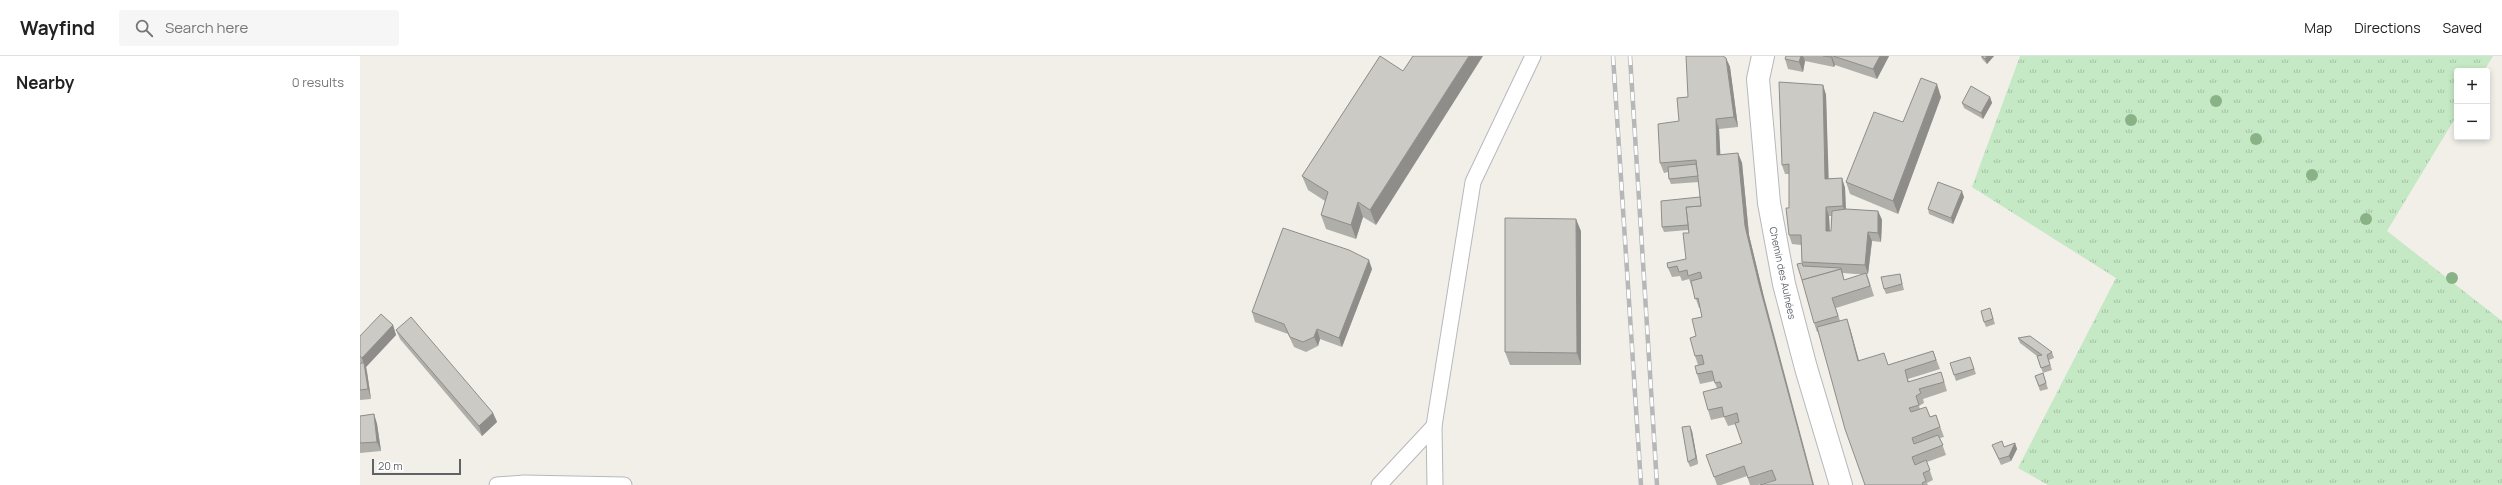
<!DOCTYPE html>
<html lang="en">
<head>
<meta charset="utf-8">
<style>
  :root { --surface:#fff; --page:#f6f6f6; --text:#222; --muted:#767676; --line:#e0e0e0 }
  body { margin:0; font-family:Manrope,sans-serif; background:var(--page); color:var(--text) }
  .controls { position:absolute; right:12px; top:12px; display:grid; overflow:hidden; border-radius:4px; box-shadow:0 2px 6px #0003 }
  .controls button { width:36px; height:36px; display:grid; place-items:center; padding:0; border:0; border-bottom:1px solid var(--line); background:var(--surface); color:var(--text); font:20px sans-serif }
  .scale { position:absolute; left:12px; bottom:10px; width:89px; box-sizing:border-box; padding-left:4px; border:2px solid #5f6368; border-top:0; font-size:11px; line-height:14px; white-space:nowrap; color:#5f6368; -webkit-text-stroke:3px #fff; paint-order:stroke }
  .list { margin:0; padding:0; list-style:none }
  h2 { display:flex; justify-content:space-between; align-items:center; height:52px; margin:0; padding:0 16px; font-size:17px }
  h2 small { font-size:13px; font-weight:400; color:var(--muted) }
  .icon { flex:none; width:22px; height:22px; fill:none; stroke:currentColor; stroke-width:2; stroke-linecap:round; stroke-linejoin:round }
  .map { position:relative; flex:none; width:2142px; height:429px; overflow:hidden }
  header { display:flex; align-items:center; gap:24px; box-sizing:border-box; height:56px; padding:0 20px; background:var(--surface); border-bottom:1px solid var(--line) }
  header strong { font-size:19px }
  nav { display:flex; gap:22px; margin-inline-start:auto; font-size:14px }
  .search { width:280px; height:36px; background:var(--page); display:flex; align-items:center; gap:10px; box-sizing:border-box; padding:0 14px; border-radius:4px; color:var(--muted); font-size:15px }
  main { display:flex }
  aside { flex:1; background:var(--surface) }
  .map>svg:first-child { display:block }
  .grass { fill:url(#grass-tufts) }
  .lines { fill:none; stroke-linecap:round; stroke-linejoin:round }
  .service-casing { stroke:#b5b8bc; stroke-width:17 }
  .minor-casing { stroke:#b5b8bc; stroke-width:24 }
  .service { stroke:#fff; stroke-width:15 }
  .minor { stroke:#fff; stroke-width:22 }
  .rail-casing { stroke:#b6b7b8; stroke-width:4.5 }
  .rail { stroke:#fff; stroke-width:3; stroke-dasharray:9; stroke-linecap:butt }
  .tree { fill:#89b387 }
  .wall { fill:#afaea9; fill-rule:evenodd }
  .shaded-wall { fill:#8f8d8a }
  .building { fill:#cccac5; stroke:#8f8d8a }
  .labels { text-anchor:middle; stroke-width:4; stroke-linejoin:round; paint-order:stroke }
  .street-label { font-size:10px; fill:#5f6368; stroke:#fff }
</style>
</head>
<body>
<header>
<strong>Wayfind</strong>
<div class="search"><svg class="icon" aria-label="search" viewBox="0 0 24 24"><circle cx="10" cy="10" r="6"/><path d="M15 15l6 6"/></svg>Search here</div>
<nav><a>Map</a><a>Directions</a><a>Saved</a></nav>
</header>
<main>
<aside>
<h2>Nearby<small>0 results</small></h2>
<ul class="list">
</ul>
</aside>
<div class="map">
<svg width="2142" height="429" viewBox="0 0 2142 429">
  <defs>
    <pattern id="grass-tufts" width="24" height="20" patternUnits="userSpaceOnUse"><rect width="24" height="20" fill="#c5e8c5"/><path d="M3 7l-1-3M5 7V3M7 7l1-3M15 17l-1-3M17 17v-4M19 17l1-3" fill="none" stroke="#a3c0a4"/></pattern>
  </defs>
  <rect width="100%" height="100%" fill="#f1efe8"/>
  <!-- grass -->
  <path class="grass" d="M1660,0H2133L2124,15H2097V59L2027,175L2142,265V429H1688L1658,412L1756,222L1612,131Z"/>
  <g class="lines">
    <!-- service casing -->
    <g class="service-casing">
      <g id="service">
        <path d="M137,429L164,427L264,429"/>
        <path d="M1019,429L1074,370"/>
        <path d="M1075,429L1074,370L1113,126L1173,0"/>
      </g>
    </g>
    <!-- minor casing -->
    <g class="minor-casing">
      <path id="minor" d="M1403,0L1398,23L1409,147L1424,228L1446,312L1481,429"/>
    </g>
    <!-- service -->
    <use href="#service" class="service"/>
    <!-- minor -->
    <use href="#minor" class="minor"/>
    <!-- rail casing -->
    <g class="rail-casing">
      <g id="rail">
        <path d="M1253,0L1281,429"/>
        <path d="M1270,0L1297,429"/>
      </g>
    </g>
    <!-- rail -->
    <use href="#rail" class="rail"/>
  </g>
  <!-- trees -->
  <g class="tree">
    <circle cx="1856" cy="45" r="6"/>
    <circle cx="1771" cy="64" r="6"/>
    <circle cx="1896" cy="83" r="6"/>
    <circle cx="1952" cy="119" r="6"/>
    <circle cx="2006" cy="163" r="6"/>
    <circle cx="2092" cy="222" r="6"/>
  </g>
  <!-- wall -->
  <g class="wall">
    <path d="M1020,0L1016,169L1003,161L996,183L966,173L961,159L965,145L948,134L942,120Z"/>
    <path d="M1426,0H1529L1517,23L1475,9L1474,11L1445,5L1443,16L1428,13L1425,3Z"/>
    <path d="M1621,0H1634L1627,8L1622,3Z"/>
    <path d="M1366,2L1370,11L1378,71L1359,73L1360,99L1378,97L1382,107L1389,179L1403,237L1416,424L1398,429H1390L1387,420L1361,429H1357L1346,399L1382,387L1376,368L1368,370L1364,361L1351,364L1348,354L1357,332L1354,325L1340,328L1337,318L1338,309L1335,300L1336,280L1342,261L1340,252H1339L1329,223L1322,225L1320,220L1312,221L1308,212L1326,203L1329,177L1328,174L1304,176L1302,171L1340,141L1339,126L1311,128L1309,123L1308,116L1304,117L1300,107L1319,65L1328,41Z"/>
    <path d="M1463,29L1466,39L1468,123L1482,122L1485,132L1486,153L1518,155L1522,164L1521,186L1512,185L1508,218H1507L1514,240L1476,252L1480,265L1490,272L1499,304L1528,309L1573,295L1580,313L1548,323L1549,326L1584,325L1587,335L1563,343L1564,347L1559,350L1560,353L1570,361L1576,359L1584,381L1580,382L1586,399L1567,406L1573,424L1567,427L1568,429H1505L1458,276H1457L1454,267L1442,206L1441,189L1432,188L1429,179V118H1425L1422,109ZM1469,160H1472L1471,175H1470ZM1483,217L1495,218H1503L1484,224Z"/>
    <path d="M1581,41L1538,158L1490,138L1486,126L1543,66Z"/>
    <path d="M1630,41L1632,47L1623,63L1604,52L1602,47Z"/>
    <path d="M1604,141L1593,168L1569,158L1568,153Z"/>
    <path d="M1221,175V309H1150L1145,296Z"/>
    <path d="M1012,213L982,291L960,283L958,290L946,296L934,291L928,278L895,266L892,256Z"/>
    <path d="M1540,218L1544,234L1526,238L1524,233Z"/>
    <path d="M1630,252L1635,268L1626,271L1624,266Z"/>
    <path d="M33,269L36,279L6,311L7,316L11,343L0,344V307H1L0,306V280Z"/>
    <path d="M36,274L133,357L137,366L122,380L40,283Z"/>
    <path d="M1658,282L1692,296L1694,302L1689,304L1692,314L1683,317L1677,300L1660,287Z"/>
    <path d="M1610,301L1616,318L1596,325L1594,319Z"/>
    <path d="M1683,317L1688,333L1680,335L1675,320Z"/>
    <path d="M14,358L17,368L21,395L0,397V360Z"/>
    <path d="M1332,375L1338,408L1330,411L1328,406Z"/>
    <path d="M1655,387L1657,393L1651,405L1641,409L1632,389L1644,391Z"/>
  </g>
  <!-- shaded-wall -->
  <g class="shaded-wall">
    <path d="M1109,0H1123L1016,169L1010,154Z"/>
    <path d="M1441,0H1443L1445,5L1443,16L1439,6Z"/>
    <path d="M1472,0L1475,9L1474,11L1471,1Z"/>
    <path d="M1520,0H1529L1517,23L1513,13Z"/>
    <path d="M1627,0H1634L1627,8L1625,3Z"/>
    <path d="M1366,2L1370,11L1378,71L1374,61Z"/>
    <path d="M1577,28L1581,41L1538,158L1533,145Z"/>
    <path d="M1463,29L1466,39L1469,132L1465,123Z"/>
    <path d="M1630,41L1632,47L1623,63L1621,57Z"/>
    <path d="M1356,63L1359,73L1361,109L1357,99Z"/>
    <path d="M1378,97L1382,107L1389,179L1403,237L1454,429H1453L1399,228L1385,170Z"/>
    <path d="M1482,122L1485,132L1486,160L1483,150Z"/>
    <path d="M1602,135L1604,141L1593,168L1591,162Z"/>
    <path d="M998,146L1003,161L996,183L991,169Z"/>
    <path d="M1466,151L1469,160L1470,184L1466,175Z"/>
    <path d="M1518,155L1522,164L1521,186L1518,177Z"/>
    <path d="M1216,163L1221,175V309L1217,297Z"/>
    <path d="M1508,176L1512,185L1508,218L1505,209Z"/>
    <path d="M1009,204L1012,213L982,291L979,282Z"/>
    <path d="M1487,263L1490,272L1501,314L1498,305Z"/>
    <path d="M33,269L36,279L6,311L7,316L11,343L8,333L4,308L2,302Z"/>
    <path d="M957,273L960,283L958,290L954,281Z"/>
    <path d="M133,357L137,366L122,380L119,370Z"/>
    <path d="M14,358L17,368L21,395L17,386Z"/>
    <path d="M1330,370L1332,375L1338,408L1336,402Z"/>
    <path d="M1655,387L1657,393L1651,405L1649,400Z"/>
  </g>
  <!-- building -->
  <g class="building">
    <path d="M1020,0L1043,15L1053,0H1109L1010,154L998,146L991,169L961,159L968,136L942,120Z"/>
    <path d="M1326,0H1363L1366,2L1374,61L1356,63L1357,99L1378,97L1385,170L1399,228L1453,429H1400L1416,424L1412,414L1388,422L1384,410L1354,421L1346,399L1382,387L1375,367L1379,366L1377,357L1364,361L1362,351L1348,354L1343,336L1362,331L1360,326L1355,327L1352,315L1337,318L1335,310L1344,308L1342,299L1335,300L1330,282L1336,280L1332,263L1342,261L1338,242L1335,243L1331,225L1342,222L1340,216L1328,220L1327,214L1319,216L1317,210L1308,212L1307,207L1326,203L1323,177H1329L1326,151L1341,150L1336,104L1300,107L1298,68L1319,65L1317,42L1328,41Z"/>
    <path d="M1426,0H1441L1439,6L1425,3Z"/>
    <path d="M1463,0H1471V1Z"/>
    <path d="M1473,0H1520L1513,13Z"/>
    <path d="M1622,0H1627L1625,3Z"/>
    <path d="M1561,22L1577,28L1533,145L1486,126L1514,56L1543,66Z"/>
    <path d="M1419,26L1463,29L1465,123L1482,122L1483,150L1466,151V175H1471L1472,155L1486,153L1518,155V177L1508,176L1505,209L1442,206L1441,179H1429L1426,152H1429V108L1422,109Z"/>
    <path d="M1611,30L1630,41L1621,57L1602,47Z"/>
    <path d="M1336,108L1338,120L1309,123L1308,111Z"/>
    <path d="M1578,126L1602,135L1591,162L1568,153Z"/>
    <path d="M1340,141L1341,150L1326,151L1328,169L1302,171L1301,145Z"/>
    <path d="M1145,162L1216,163L1217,297L1145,296Z"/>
    <path d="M923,172L989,194L1009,204L979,282L957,273L954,281L943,286L930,281L924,268L892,256Z"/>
    <path d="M1442,207L1443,210L1481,212L1482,217L1481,213L1442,224L1437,208Z"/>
    <path d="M1481,213L1484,224L1506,217L1510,230L1472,242L1478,260L1454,267L1442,224Z"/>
    <path d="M1540,218L1542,228L1524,233L1521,221Z"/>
    <path d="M1630,252L1633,263L1624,266L1621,255Z"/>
    <path d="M21,258L33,269L2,302L0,300V280Z"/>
    <path d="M51,261L133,357L119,370L36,274Z"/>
    <path d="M1487,263L1498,305L1524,297L1528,309L1573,295L1576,304L1545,314L1548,326L1581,316L1584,326L1559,333L1561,337L1556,340L1559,349L1549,352L1551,356L1566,351L1570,361L1576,359L1580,371L1552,382L1554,388L1578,379L1583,389L1552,401L1555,409L1566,404L1570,414L1563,417L1566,425L1562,427L1563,429H1505L1485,373L1457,271Z"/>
    <path d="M1670,280L1692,296L1687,299L1690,309L1681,312L1677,300L1682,299L1658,282Z"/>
    <path d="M1610,301L1614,313L1594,319L1590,307Z"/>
    <path d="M0,307H4L8,333L0,334Z"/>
    <path d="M1683,317L1686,327L1679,330L1675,320Z"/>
    <path d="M14,358L17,386L0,387V360Z"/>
    <path d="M1330,370L1336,402L1328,406L1322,371Z"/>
    <path d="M1642,385L1644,391L1655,387L1649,400L1639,403L1632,389Z"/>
  </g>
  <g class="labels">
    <!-- street labels -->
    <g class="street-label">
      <text transform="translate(1423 217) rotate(78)" y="4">Chemin des Aulnées</text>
    </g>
  </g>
</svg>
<div class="controls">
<button>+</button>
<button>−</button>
</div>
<div class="scale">20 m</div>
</div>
</main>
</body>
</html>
